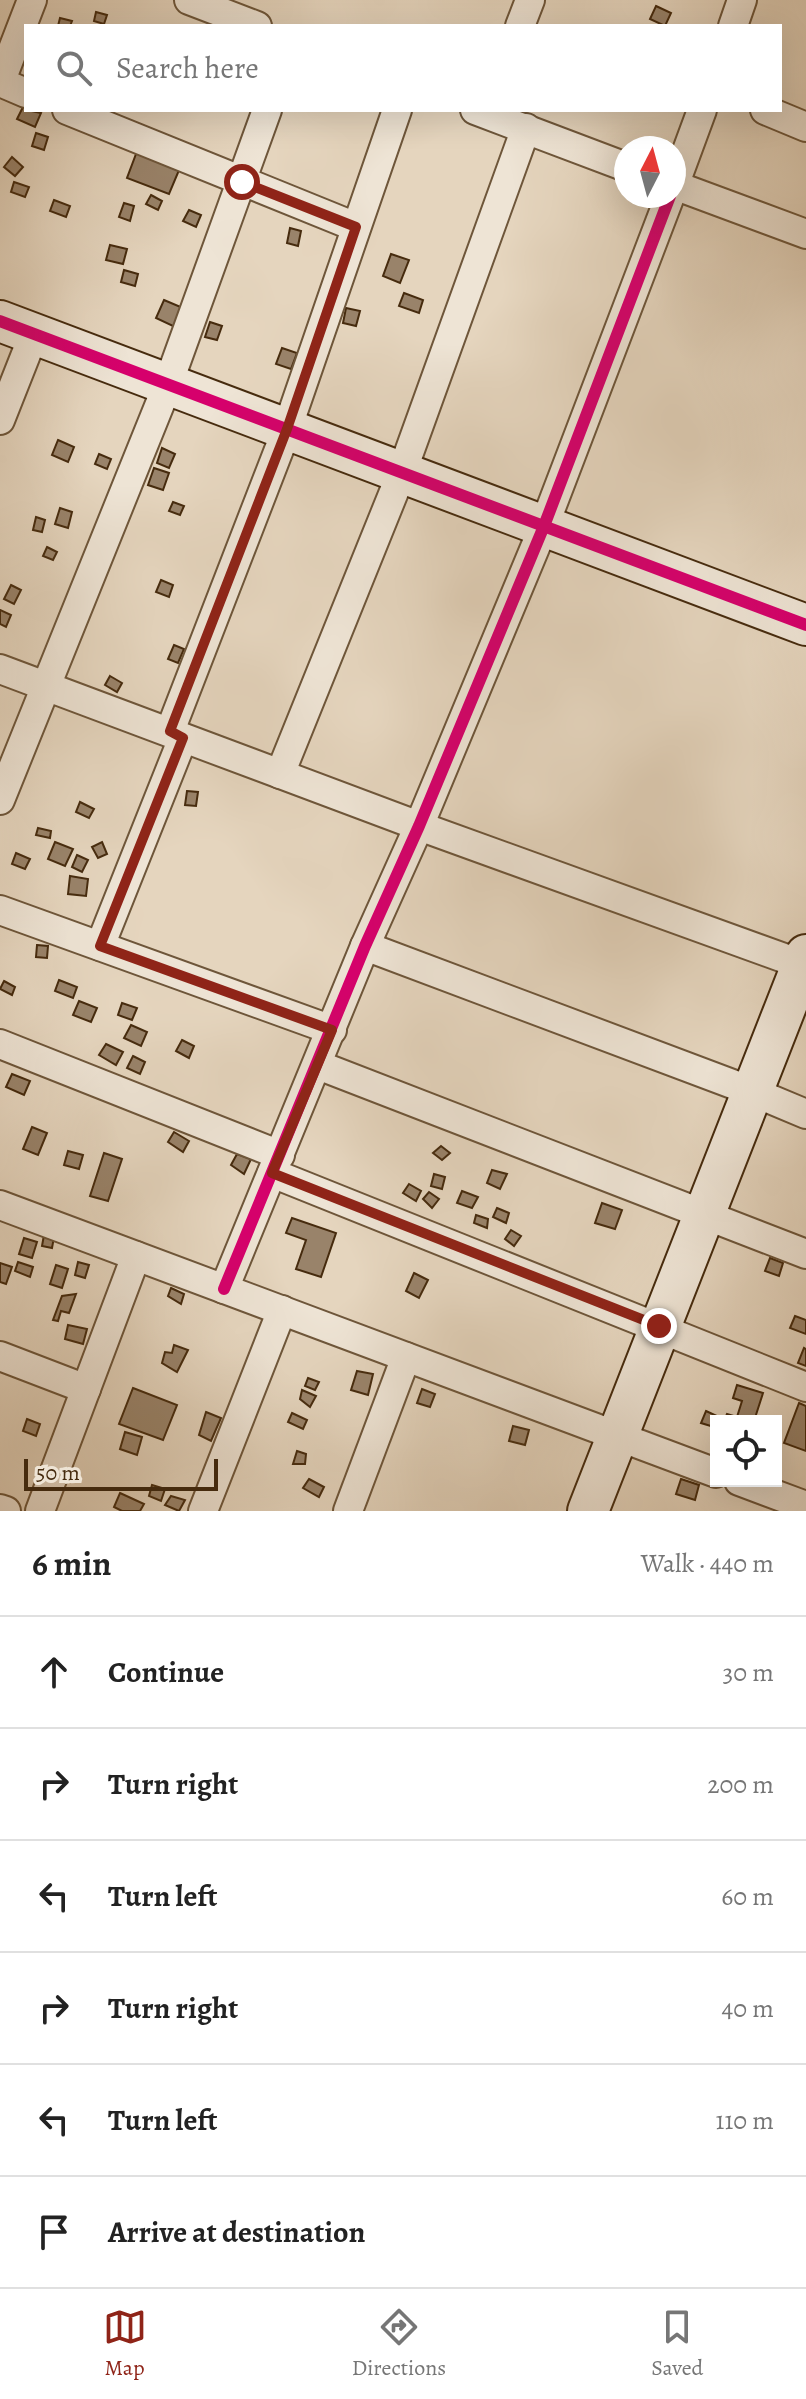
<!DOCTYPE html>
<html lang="en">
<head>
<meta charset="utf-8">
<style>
  :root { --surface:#fff; --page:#f2f2f2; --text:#222; --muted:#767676; --line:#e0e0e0; --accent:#8f2418 }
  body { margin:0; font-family:Alegreya,serif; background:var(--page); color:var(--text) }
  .controls { position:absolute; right:24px; bottom:24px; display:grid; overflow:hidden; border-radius:0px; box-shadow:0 8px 32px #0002 }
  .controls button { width:72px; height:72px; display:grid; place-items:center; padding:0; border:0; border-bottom:2px solid var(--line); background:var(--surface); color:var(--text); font:40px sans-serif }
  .compass { position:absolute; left:614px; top:136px; width:72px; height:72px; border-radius:50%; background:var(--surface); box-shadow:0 8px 32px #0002; rotate:6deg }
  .scale { position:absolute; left:24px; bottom:20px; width:194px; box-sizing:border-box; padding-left:8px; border:4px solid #462b0e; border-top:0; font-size:22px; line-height:28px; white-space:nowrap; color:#462b0e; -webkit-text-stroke:6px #eee4d5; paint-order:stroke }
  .stop { position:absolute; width:24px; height:24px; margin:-18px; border:6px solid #8f2418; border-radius:50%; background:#fff }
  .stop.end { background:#8f2418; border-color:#fff; box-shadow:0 2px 8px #0008 }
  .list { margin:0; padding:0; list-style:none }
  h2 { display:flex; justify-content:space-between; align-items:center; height:104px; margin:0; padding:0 32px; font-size:34px }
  h2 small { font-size:26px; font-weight:400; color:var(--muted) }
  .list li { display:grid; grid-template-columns:52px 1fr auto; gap:24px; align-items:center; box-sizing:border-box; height:112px; padding:0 32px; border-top:2px solid var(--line) }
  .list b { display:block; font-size:30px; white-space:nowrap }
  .list em { font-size:26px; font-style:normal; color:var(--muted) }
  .icon { flex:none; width:44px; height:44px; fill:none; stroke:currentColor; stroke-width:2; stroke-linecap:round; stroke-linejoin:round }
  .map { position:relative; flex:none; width:806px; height:1511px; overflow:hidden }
  .search { position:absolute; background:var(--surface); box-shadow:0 8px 32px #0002; left:24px; right:24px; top:24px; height:88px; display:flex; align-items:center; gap:20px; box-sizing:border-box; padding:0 28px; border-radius:0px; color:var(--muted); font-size:30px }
  .sheet { height:776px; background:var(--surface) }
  nav { display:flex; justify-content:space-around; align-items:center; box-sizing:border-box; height:112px; border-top:2px solid var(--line); background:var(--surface); font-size:22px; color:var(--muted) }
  nav a { display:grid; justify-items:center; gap:4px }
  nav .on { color:var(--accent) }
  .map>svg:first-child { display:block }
  .building { fill:#99836a; stroke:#462b0e; stroke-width:2 }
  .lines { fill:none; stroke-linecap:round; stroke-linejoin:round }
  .street-casing { stroke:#6e563a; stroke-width:32 }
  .secondary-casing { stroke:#462b0e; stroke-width:44 }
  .street { stroke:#eee4d5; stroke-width:28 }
  .secondary { stroke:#eee4d5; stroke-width:40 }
  .cycleway-casing { stroke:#eee4d5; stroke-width:17 }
  .cycleway { stroke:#d6006c; stroke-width:12 }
  .route { stroke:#8f2418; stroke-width:10 }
</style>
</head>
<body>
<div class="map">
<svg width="806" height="1511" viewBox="0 0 806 1511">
  <rect width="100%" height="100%" fill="#e5d5be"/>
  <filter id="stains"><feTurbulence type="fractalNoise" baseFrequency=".0025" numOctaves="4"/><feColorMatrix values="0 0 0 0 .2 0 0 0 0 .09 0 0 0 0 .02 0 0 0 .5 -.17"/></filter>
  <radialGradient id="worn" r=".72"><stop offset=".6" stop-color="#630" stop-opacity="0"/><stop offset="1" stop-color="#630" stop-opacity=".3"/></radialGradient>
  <!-- building -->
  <g class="building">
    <path d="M656,6L671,13L665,26L650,19Z"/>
    <path d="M96,12L107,15L104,24L94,21Z"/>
    <path d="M60,18L72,21L70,26H58Z"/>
    <path d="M24,105L26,110L41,113L35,127L17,119Z"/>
    <path d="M36,133L48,137L44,150L32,146Z"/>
    <path d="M139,146L182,163L169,194L127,178Z"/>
    <path d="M12,157L23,167L15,176L4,167Z"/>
    <path d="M14,182L29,187L25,197L11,192Z"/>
    <path d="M151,195L162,201L158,210L146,204Z"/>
    <path d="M54,200L70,206L66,217L50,211Z"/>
    <path d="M124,203L134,206L130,221L119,217Z"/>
    <path d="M189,210L201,215L196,227L183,221Z"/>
    <path d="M290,228L301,231L298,246L287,243Z"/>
    <path d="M110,245L127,249L123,264L106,260Z"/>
    <path d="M391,254L409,260L400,283L383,276Z"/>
    <path d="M124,270L138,274L135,286L121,282Z"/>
    <path d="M404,293L423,300L419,313L399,306Z"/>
    <path d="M164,300L183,308L175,327L156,318Z"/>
    <path d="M346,308L360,311L356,326L343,323Z"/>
    <path d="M210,322L222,326L217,340L205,337Z"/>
    <path d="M282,348L297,353L291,369L276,364Z"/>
    <path d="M58,440L74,447L68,462L52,455Z"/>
    <path d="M162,448L175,454L169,468L157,463Z"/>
    <path d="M99,454L111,459L107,469L95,464Z"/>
    <path d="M154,468L169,473L163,490L148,485Z"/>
    <path d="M173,502L184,506L180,515L169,511Z"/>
    <path d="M60,508L72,512L68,528L55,524Z"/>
    <path d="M36,517L45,520L42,532L33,530Z"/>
    <path d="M47,547L57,552L53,560L43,556Z"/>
    <path d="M161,580L173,585L169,597L156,592Z"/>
    <path d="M11,585L21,590L14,604L4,599Z"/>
    <path d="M0,610L11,615L6,627L0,624Z"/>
    <path d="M174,645L184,649L178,663L168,659Z"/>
    <path d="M110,676L122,683L117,692L105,685Z"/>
    <path d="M187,791L198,792L196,806L185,805Z"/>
    <path d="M80,802L94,809L89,818L76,812Z"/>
    <path d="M38,828L51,831L50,838L36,835Z"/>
    <path d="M55,842L73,849L65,866L48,859Z"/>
    <path d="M102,842L107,854L98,858L92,847Z"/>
    <path d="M16,853L30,859L25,869L12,864Z"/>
    <path d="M77,855L88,860L82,872L72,867Z"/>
    <path d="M70,876L88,879L86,896L68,894Z"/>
    <path d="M37,945L48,946L47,958L36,957Z"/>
    <path d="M59,980L77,987L73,998L55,991Z"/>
    <path d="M4,981L15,987L12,995L0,989Z"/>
    <path d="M79,1001L97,1008L91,1022L73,1015Z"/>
    <path d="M122,1003L137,1008L132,1020L118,1015Z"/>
    <path d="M131,1025L147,1032L141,1046L124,1038Z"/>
    <path d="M182,1040L194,1046L189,1058L176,1051Z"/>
    <path d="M106,1044L123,1052L116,1065L99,1055Z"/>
    <path d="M133,1056L145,1062L140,1074L127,1068Z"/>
    <path d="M12,1074L30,1081L24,1095L6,1087Z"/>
    <path d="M32,1127L47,1133L38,1155L23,1149Z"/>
    <path d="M174,1132L189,1141L183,1152L168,1142Z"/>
    <path d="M441,1146L450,1153L442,1160L433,1153Z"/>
    <path d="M68,1151L83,1155L79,1169L64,1165Z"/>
    <path d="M104,1153L122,1159L108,1201L90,1196Z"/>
    <path d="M237,1154L251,1159L244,1174L231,1165Z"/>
    <path d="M492,1170L507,1174L500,1189L487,1183Z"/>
    <path d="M434,1174L445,1177L442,1189L431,1186Z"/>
    <path d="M409,1184L421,1191L416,1201L403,1193Z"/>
    <path d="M462,1191L478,1197L472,1208L457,1203Z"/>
    <path d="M429,1192L439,1199L432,1208L423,1199Z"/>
    <path d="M602,1203L622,1210L615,1229L595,1223Z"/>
    <path d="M497,1208L509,1213L506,1223L493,1217Z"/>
    <path d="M476,1215L488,1219L487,1228L474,1223Z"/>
    <path d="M292,1218L336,1233L321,1277L296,1269L306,1240L286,1233Z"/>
    <path d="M511,1230L521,1236L514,1246L505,1239Z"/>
    <path d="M44,1235L54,1237L52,1248L42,1246Z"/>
    <path d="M24,1238L37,1242L32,1258L19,1254Z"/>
    <path d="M770,1258L783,1263L779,1276L765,1271Z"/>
    <path d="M18,1262L33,1267L30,1277L15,1271Z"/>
    <path d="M78,1262L89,1265L85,1278L75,1275Z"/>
    <path d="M0,1263L12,1267L6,1284L0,1282Z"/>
    <path d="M56,1265L68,1269L62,1288L50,1284Z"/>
    <path d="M414,1273L428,1280L419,1298L406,1291Z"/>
    <path d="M171,1288L184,1294L181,1304L168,1296Z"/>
    <path d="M76,1294L69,1313L61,1311L58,1321L53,1320L62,1296Z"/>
    <path d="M795,1316L806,1320V1334L790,1328Z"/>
    <path d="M68,1325L87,1329L83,1344L65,1339Z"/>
    <path d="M174,1345L188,1350L177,1372L162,1363L165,1352L172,1353Z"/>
    <path d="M804,1348L806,1349V1366L798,1363Z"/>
    <path d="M357,1371L373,1374L368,1395L351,1390Z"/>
    <path d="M308,1378L319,1382L315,1390L305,1386Z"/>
    <path d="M737,1385L763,1393L754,1421H724L727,1414L737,1417L742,1401L733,1398Z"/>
    <path d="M133,1388L177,1405L163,1440L119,1424Z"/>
    <path d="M422,1389L435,1394L430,1407L417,1403Z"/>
    <path d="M302,1390L316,1396L310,1407L300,1399Z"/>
    <path d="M799,1403L806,1406V1451L784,1443Z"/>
    <path d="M706,1411L717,1416L714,1427L701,1423Z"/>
    <path d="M206,1412L221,1418L211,1441L199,1435Z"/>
    <path d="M292,1413L307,1420L303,1429L288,1422Z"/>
    <path d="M27,1419L40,1424L36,1436L23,1431Z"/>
    <path d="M513,1426L529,1430L525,1445L509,1441Z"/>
    <path d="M125,1432L142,1437L137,1455L120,1449Z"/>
    <path d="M297,1451L306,1454L305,1464H293Z"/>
    <path d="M309,1479L324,1487L319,1497L303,1488Z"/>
    <path d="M681,1479L699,1485L695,1500L676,1494Z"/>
    <path d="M152,1485L165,1489L161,1501L149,1496Z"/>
    <path d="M120,1493L144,1504L140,1511H122L114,1507Z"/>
    <path d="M171,1496L185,1500L179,1511L165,1505Z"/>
  </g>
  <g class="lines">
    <!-- street casing -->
    <g class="street-casing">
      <g id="street">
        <path d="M189,0L257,26"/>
        <path d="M520,26L530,0"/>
        <path d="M733,26L742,0"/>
        <path d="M0,82L26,93"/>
        <path d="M0,83L32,0"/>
        <path d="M67,110L356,227"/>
        <path d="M475,110L626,167"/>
        <path d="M765,110L806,127"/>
        <path d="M674,185L806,234"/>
        <path d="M674,186L702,110"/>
        <path d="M0,420L34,334"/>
        <path d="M0,669L419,826L806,966"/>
        <path d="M170,731L287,429L397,110"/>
        <path d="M280,774L402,472L526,128"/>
        <path d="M0,800L168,384L267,110"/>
        <path d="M0,910L332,1030"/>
        <path d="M100,946L183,738"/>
        <path d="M365,946L751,1091L806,1114"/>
        <path d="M0,1044L280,1155"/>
        <path d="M318,1065L806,1254"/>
        <path d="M272,1173L806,1387"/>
        <path d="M0,1205L716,1473"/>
        <path d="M224,1289L365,946L419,826L544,526L670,196"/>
        <path d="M0,1356L86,1389"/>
        <path d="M739,1481L806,1506"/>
        <path d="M0,1509L6,1511"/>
        <path d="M40,1511L136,1256"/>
        <path d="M203,1511L282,1310"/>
        <path d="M348,1511L406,1357"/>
      </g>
    </g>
    <!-- secondary casing -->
    <g class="secondary-casing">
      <g id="secondary">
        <path d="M0,321L806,625"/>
        <path d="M588,1511L806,955"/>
      </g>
    </g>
    <!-- street -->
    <use href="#street" class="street"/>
    <!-- secondary -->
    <use href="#secondary" class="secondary"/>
    <!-- cycleway casing -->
    <g class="cycleway-casing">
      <g id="cycleway">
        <path d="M0,321L806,625"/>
        <path d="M224,1289L365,946L419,826L544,526L670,196"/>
      </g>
    </g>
    <!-- cycleway -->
    <use href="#cycleway" class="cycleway"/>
  </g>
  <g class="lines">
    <!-- route -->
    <path class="route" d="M242,182L356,227L287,429L170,731L183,738L100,946L332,1030L272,1173L659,1326"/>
  </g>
  <rect width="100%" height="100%" filter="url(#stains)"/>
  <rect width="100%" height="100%" fill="url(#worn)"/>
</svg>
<div class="controls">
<button><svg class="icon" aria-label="locate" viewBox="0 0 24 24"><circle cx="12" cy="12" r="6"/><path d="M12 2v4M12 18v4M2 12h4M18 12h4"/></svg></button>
</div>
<svg class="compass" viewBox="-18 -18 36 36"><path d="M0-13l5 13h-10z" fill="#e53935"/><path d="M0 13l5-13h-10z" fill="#767676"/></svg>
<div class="scale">50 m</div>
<div class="stop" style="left:242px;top:182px"></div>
<div class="stop end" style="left:659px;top:1326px"></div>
<div class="search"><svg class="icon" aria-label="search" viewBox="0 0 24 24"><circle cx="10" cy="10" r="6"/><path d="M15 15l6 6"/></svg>Search here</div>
</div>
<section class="sheet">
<h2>6 min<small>Walk · 440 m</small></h2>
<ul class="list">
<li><svg class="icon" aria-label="ahead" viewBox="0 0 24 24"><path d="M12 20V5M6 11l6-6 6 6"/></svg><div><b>Continue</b></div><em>30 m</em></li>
<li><svg class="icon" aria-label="right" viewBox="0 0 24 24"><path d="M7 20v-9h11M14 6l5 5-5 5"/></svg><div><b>Turn right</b></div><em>200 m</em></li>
<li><svg class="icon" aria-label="left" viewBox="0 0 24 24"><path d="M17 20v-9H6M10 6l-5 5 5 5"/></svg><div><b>Turn left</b></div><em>60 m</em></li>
<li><svg class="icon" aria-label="right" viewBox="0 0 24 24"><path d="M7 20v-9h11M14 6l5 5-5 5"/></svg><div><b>Turn right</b></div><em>40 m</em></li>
<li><svg class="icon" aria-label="left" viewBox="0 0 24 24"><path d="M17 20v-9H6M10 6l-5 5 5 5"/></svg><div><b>Turn left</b></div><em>110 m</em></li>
<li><svg class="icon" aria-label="arrive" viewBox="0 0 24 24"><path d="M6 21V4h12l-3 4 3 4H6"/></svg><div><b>Arrive at destination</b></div></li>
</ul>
</section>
<nav>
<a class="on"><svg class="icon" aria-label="map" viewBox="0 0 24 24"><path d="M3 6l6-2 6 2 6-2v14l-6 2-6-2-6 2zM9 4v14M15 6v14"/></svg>Map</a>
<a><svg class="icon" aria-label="directions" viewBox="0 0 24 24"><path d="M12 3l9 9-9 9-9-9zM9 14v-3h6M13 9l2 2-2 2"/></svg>Directions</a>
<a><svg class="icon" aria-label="saved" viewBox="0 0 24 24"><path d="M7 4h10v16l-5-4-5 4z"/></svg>Saved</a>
</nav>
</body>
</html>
